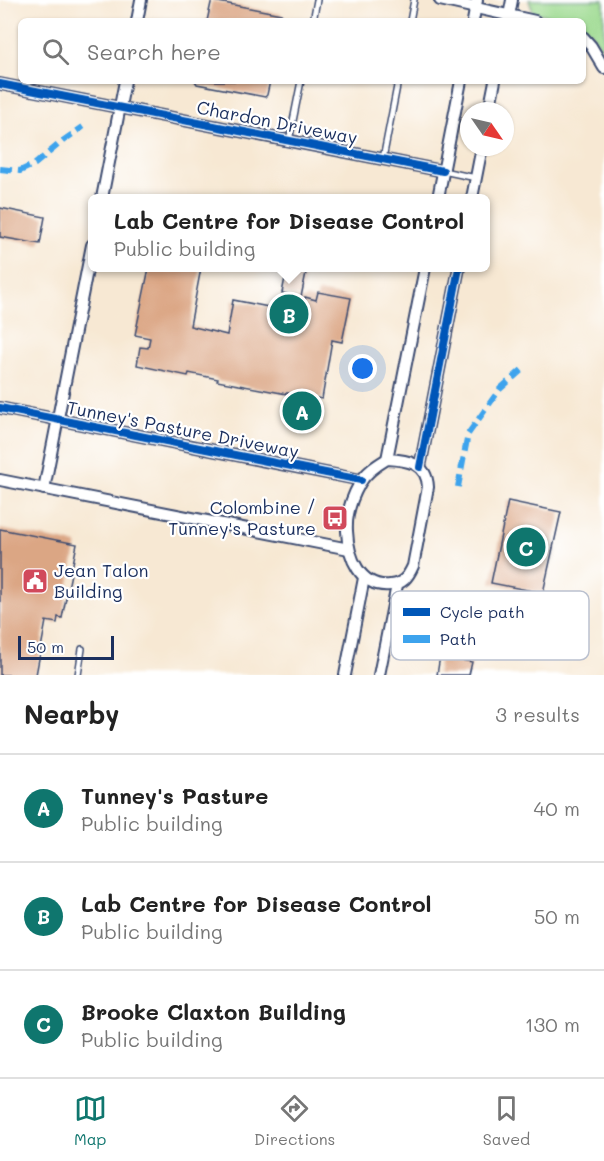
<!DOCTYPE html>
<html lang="en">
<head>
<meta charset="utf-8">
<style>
  :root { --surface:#fff; --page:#f2f2f2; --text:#222; --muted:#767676; --line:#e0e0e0; --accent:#0f766e }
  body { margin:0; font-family:Mali,sans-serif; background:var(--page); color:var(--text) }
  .compass { position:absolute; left:460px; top:102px; width:54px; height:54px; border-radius:50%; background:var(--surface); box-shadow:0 2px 4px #0004; rotate:124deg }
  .scale { position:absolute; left:18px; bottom:15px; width:96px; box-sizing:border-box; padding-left:6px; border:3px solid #1b2f5e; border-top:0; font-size:16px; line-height:21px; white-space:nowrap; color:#1b2f5e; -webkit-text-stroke:4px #fff; paint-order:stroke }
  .you { position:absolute; left:363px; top:369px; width:21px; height:21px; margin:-15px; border:4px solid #fff; border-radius:50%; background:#1a73e8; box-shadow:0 0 0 9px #1a73e833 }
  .badge { display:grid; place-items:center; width:39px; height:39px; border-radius:50%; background:var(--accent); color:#fff; font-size:20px; font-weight:700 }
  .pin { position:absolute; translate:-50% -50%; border:3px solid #fff; box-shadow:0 2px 6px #0006 }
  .popup { position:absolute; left:88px; top:194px; width:402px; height:78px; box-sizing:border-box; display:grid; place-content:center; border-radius:9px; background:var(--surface); filter:drop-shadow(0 2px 4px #0005); font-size:20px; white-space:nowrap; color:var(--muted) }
  .popup b { font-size:22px; color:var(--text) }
  .popup::after { content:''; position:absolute; left:50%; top:100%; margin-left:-12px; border:12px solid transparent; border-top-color:var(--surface) }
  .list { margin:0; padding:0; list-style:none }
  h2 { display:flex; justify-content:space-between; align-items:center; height:78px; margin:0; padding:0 24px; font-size:26px }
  h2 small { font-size:20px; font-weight:400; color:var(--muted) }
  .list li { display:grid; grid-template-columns:39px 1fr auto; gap:18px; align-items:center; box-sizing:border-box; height:108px; padding:0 24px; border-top:2px solid var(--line) }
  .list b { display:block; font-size:22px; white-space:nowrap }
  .list p { margin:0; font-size:20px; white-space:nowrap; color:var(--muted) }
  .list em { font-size:20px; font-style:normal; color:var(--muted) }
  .icon { flex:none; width:33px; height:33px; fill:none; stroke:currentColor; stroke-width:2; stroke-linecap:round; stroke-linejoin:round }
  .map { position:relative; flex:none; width:604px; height:675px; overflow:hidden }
  .search { position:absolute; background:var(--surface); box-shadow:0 2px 4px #0004; left:18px; right:18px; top:18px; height:66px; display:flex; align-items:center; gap:15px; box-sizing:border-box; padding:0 21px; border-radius:9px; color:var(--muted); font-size:22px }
  .sheet { height:402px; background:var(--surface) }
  nav { display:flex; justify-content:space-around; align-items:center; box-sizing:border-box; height:84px; border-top:2px solid var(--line); background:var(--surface); font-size:16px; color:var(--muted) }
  nav a { display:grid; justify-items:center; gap:3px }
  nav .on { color:var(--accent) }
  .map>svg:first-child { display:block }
  .green { fill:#9cda8f; stroke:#5c8476; stroke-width:1.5 }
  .building { fill:#dba684 }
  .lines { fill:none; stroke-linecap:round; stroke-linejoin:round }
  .service-casing { stroke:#3c4b70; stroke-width:8 }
  .minor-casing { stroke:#3c4b70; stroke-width:14 }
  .service { stroke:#fff; stroke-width:5 }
  .minor { stroke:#fff; stroke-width:10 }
  .quiet { stroke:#3da3ed; stroke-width:6; stroke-dasharray:12 6; stroke-linecap:butt }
  .cycleway-casing { stroke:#fff; stroke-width:11 }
  .cycleway { stroke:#0057b8; stroke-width:8 }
  .labels { text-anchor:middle; stroke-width:4.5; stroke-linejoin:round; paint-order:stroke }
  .street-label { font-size:18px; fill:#1b2f5e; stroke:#fff }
  .poi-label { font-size:18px; fill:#1b2f5e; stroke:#fff; text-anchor:end }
  .key { fill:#fff; stroke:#bbc1cf; stroke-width:1.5 }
  .key-label { font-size:16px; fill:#1b2f5e }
</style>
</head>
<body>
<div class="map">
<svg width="604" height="675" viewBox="0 0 604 675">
  <rect width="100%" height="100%" fill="#fff"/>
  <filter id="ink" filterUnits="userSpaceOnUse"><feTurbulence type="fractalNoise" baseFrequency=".0167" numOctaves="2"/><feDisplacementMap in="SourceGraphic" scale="12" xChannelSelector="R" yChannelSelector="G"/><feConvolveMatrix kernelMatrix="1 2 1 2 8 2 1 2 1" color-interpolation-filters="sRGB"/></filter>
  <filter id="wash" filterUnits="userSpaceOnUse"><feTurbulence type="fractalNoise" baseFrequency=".008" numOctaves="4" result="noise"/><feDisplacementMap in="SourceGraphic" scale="24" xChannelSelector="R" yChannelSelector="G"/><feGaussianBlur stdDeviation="1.35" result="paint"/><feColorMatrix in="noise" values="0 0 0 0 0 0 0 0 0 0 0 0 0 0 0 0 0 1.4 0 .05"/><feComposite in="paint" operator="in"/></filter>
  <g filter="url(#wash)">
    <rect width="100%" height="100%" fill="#f7e8d3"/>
    <!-- green -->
    <path class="green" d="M529,0H604V52L591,32L583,27V21H571L533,12Z"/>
    <g id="blocks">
      <!-- building -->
      <g class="building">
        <path d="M213,1L281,14L283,16L282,21H207L211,3Z"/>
        <path d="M195,81H270L267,95L265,97L197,84Z"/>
        <path d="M0,208L45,217L40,244L0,237Z"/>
        <path d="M149,268H201L190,326L227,335L233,300L279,309L281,296L305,300V297L316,300L318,292L351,298L342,342L332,340L322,399L287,393V394L217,381L218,379L189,373L188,376L137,365L140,347L148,348L150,338L135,335Z"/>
        <path d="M287,268H307L301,297L282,293Z"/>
        <path d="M508,501L561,512L543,593L491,583Z"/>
        <path d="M0,529L77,544L62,618L58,617L57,623L46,621L36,675H0Z"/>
        <path d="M440,656L472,662L469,675H437Z"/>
      </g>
    </g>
  </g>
  <g filter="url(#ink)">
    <use href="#blocks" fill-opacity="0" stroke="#3c4b70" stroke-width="1.5"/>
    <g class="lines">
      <!-- service casing -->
      <g class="service-casing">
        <g id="service">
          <path d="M313,21L317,0"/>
          <path d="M410,21L414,0"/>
          <path d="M289,141L301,81"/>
          <path d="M383,159L398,81"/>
          <path d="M443,171L476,178"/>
          <path d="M78,675L82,649"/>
        </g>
      </g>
      <!-- minor casing -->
      <g class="minor-casing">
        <g id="minor">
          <path d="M440,0L535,21"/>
          <path d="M137,21L141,0"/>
          <path d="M473,21L477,0"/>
          <path d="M508,21L512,0"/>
          <path d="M583,37L591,46L604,68"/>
          <path d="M0,84L443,171"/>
          <path d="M489,111L495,81"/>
          <path d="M102,198L125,81"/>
          <path d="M438,198L461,81"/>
          <path d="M472,198L482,147"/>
          <path d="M0,408L361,480"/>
          <path d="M387,459C408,460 427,463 428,487L413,566C408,577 403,584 390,585C360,588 348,557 347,531C346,515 352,497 360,483C366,472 377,465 387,459Z"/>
          <path d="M387,459L425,268"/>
          <path d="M420,467L459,268"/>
          <path d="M0,480L349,549"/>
          <path d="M44,489L92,245"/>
          <path d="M345,675L364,578"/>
          <path d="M379,675L397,585"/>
        </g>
      </g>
      <!-- service -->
      <use href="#service" class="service"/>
      <!-- minor -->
      <use href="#minor" class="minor"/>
      <!-- quiet -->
      <g class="quiet">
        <path d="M0,169L20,171L35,164L64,140L83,127"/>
        <path d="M458,487L468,434L500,389L524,368"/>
      </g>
      <!-- cycleway casing -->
      <g class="cycleway-casing">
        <g id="cycleway">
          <path d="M0,84L443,171"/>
          <path d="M0,408L361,480"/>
          <path d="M420,467L459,268"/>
        </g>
      </g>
      <!-- cycleway -->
      <use href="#cycleway" class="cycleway"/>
    </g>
  </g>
  <!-- icons -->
  <defs>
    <g id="bus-square" transform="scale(1.35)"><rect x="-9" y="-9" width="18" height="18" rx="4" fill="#d1495b" stroke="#fff"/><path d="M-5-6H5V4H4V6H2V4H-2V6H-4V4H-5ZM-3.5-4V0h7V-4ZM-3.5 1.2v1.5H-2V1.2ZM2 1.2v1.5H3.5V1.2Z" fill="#fff"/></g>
    <g id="civic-square" transform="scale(1.35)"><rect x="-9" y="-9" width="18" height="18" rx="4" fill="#d1495b" stroke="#fff"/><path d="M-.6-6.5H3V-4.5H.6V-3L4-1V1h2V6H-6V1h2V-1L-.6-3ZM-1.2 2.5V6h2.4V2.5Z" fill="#fff"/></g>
  </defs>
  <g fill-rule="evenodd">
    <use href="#bus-square" x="335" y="518"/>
    <use href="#civic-square" x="35" y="581"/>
  </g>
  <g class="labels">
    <!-- street labels -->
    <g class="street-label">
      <text transform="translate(277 123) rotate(11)" y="6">Chardon Driveway</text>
      <text transform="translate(183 430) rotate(11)" y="6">Tunney's Pasture Driveway</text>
    </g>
    <!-- poi labels -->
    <g class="poi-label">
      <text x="316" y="514">Colombine /<tspan x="316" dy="21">Tunney's Pasture</tspan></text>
      <text x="54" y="577" text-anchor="start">Jean Talon<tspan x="54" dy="21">Building</tspan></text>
    </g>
  </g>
  <!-- legend -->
  <rect x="391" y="591" width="198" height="69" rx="9" class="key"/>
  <rect x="403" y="608" width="27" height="8" fill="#0057b8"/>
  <rect x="403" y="635" width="27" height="8" fill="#3da3ed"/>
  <g class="key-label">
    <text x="440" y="618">Cycle path</text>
    <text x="440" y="645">Path</text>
  </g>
</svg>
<svg class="compass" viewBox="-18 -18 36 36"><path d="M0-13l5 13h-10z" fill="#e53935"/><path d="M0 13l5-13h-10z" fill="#767676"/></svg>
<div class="scale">50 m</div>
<div class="you"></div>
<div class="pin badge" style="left:302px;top:411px">A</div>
<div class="pin badge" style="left:289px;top:314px">B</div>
<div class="popup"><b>Lab Centre for Disease Control</b>Public building</div>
<div class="pin badge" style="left:526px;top:547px">C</div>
<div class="search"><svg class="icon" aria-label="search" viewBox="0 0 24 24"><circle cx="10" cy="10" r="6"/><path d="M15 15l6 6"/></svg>Search here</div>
</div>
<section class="sheet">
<h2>Nearby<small>3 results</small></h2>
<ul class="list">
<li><span class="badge">A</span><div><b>Tunney's Pasture</b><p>Public building</p></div><em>40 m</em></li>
<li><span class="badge">B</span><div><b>Lab Centre for Disease Control</b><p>Public building</p></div><em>50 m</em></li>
<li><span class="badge">C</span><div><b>Brooke Claxton Building</b><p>Public building</p></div><em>130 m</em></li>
</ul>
</section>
<nav>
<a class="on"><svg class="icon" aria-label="map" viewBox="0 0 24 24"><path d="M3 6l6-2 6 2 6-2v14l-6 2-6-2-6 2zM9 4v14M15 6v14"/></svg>Map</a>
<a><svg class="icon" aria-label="directions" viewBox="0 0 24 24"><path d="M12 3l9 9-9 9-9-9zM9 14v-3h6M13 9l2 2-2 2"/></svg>Directions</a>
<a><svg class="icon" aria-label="saved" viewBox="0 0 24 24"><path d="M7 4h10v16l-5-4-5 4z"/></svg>Saved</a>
</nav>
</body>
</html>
